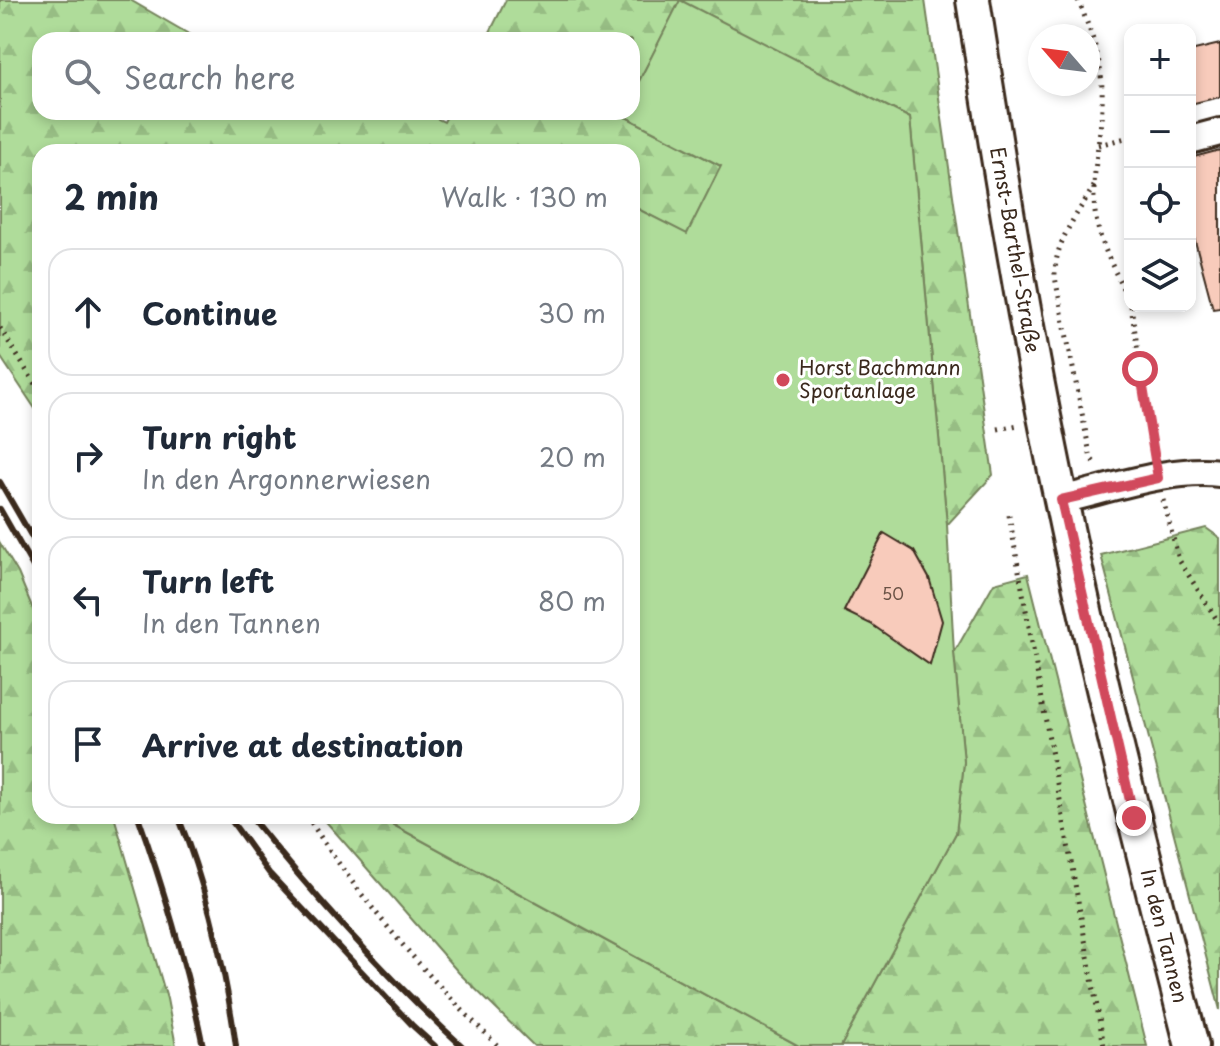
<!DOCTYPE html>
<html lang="en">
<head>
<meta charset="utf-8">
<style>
  :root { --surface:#fff; --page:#f6f6f7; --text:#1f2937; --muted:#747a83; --line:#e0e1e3 }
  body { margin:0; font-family:"Playpen Sans",sans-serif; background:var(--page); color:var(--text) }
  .controls { position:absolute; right:24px; top:24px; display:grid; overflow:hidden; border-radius:16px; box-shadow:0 4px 12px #0003 }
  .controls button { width:72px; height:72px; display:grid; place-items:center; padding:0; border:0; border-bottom:2px solid var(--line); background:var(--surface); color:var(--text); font:40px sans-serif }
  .compass { position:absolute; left:1028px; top:24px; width:72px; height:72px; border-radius:50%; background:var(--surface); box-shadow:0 4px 12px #0003; rotate:298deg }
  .stop { position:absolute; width:24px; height:24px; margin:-18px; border:6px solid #d1495b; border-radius:50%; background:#fff }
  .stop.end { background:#d1495b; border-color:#fff; box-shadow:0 2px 8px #0008 }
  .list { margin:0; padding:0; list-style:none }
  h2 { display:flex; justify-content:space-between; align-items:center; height:104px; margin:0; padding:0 32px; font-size:34px }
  h2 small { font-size:26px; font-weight:400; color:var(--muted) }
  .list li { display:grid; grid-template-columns:52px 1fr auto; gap:24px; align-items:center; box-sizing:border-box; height:128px; margin:0 16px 16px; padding:0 16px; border:2px solid var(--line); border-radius:24px }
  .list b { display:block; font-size:30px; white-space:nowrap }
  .list p { margin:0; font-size:26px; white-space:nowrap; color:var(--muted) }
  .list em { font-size:26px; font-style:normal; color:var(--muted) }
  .icon { flex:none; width:44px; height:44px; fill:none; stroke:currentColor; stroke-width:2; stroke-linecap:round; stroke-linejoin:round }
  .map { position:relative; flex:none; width:1220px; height:1046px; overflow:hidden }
  .search { position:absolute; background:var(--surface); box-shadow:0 4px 12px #0003; left:32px; top:32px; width:608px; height:88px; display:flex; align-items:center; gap:20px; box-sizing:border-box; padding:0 28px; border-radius:24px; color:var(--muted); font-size:30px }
  .panel { position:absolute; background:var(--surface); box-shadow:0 4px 12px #0003; left:32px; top:144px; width:608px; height:680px; border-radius:24px }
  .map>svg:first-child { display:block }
  .forest { fill:url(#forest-firs); stroke:#75835c; stroke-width:2 }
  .pitch { fill:#afdc9a; stroke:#75835c; stroke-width:2 }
  .building { fill:#f8cbbb; stroke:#3b2a1e; stroke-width:2 }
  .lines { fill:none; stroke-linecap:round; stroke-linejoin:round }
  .minor-casing { stroke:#3b2a1e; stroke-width:32 }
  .tertiary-casing { stroke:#3b2a1e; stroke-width:38 }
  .path { stroke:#3b2a1e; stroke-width:5; stroke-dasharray:2 6; stroke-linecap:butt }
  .minor { stroke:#fff; stroke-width:26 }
  .tertiary { stroke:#fff; stroke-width:32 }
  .rail { stroke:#3b2a1e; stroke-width:6 }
  .route { stroke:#d1495b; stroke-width:10 }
  .poi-dot { fill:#d1495b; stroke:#fff; stroke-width:3 }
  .labels { text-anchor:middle; stroke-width:6; stroke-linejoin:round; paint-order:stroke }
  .number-label { font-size:16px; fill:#6a5245 }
  .street-label { font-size:20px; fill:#3b2a1e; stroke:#fff }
  .poi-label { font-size:20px; fill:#3b2a1e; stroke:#fff; text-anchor:start }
</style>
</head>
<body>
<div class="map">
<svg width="1220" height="1046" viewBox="0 0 1220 1046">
  <defs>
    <pattern id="forest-firs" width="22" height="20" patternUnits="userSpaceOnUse" patternTransform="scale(2)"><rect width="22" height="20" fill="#afdc9a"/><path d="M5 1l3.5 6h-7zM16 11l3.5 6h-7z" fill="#97bd84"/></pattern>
  </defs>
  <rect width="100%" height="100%" fill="#fff"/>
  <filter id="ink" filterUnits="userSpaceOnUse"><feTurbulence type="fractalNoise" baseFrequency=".0125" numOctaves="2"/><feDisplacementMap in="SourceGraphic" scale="16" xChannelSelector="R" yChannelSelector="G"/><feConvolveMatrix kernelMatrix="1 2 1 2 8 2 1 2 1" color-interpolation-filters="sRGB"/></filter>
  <g filter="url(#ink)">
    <!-- forest -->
    <g class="forest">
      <path d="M0,0H130L199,40H40V112H424L444,122L449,112H623L622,115L721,166L687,235L632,206V152H40V416L0,356Z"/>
      <path d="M506,0H925L993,475L947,525L910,118L680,1L632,95V40H486Z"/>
      <path d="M1206,528L1220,538V1010L1101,555Z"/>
      <path d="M0,543L18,573L40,626V816H114L167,999L176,1046H0Z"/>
      <path d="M1028,574L1147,1046H841L956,833L964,762L954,653L994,583Z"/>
      <path d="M321,816H377L799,1046H534L459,973Z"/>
    </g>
    <!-- pitch -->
    <path class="pitch" d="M680,0L910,118L947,525L954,653L964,762L956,833L841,1046H799L377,816H632V206L687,234L721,166L622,115L623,112H632V95Z"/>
    <!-- building -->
    <g class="building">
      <path d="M1220,44V97L1190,104V51Z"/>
      <path d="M1220,150V308L1213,309L1190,222V158Z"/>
      <path d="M884,533L914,551L929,578L942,621L930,665L871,624L844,611Z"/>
    </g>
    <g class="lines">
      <!-- minor casing -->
      <g class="minor-casing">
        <g id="minor">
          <path d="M1190,140L1220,132"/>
          <path d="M1061,500C1109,489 1171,467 1220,473"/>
        </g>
      </g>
      <!-- tertiary casing -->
      <g class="tertiary-casing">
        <path id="tertiary" d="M973,0C999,167 1026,334 1061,500C1099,683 1146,865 1192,1046"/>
      </g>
      <!-- path -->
      <g class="path">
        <path d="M1078,0C1090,29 1101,57 1102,89C1104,130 1090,171 1095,212C1099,245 1117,273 1130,304"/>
        <path d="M1098,145L1130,137"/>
        <path d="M1094,186C1077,215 1054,242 1055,277L1091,459L1097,465"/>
        <path d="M1131,306L1153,451"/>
        <path d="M0,328L40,392"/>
        <path d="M998,429L1018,425"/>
        <path d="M1163,500L1179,560L1219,623L1220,629"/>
        <path d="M1009,515L1104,1046"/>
        <path d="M307,816C360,900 427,977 498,1046"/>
      </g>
      <!-- minor -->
      <use href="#minor" class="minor"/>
      <!-- tertiary -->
      <use href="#tertiary" class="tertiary"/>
      <!-- rail -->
      <g class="rail">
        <path d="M0,482L40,551"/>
        <path d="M0,509L40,579"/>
        <path d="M138,816C165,892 187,967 203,1046"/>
        <path d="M178,816C208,891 225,966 236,1046"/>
        <path d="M228,816L269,873L413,1026L435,1046"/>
        <path d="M250,816C315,897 385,976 462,1046"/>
      </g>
    </g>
  </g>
  <g class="lines" filter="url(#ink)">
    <!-- route -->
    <path class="route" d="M1134,818L1061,500L1158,478L1140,369"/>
  </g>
  <!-- markers -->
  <circle class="poi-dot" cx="783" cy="380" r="8"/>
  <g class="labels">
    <!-- number labels -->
    <g class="number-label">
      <text x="893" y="600">50</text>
    </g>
    <!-- street labels -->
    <g class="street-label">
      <text transform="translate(1015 250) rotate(80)" y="7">Ernst-Barthel-Straße</text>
      <text transform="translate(1164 936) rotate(76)" y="7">In den Tannen</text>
    </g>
    <!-- poi labels -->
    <g class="poi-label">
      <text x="799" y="375">Horst Bachmann<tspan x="799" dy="23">Sportanlage</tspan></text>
    </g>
  </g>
</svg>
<div class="controls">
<button>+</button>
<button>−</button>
<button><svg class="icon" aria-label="locate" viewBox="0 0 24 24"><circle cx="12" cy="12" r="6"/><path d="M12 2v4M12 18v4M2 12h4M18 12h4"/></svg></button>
<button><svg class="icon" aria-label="layers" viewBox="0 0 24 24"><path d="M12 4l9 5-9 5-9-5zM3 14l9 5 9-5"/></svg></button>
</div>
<svg class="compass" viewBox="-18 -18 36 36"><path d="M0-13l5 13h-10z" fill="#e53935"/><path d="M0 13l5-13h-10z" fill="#747a83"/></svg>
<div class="stop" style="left:1140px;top:369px"></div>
<div class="stop end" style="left:1134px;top:818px"></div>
<div class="search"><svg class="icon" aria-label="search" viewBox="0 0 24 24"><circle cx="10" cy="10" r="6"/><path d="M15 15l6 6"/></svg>Search here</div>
<section class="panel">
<h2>2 min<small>Walk · 130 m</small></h2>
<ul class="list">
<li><svg class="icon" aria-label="ahead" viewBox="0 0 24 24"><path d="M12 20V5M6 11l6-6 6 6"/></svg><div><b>Continue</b></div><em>30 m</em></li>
<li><svg class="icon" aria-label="right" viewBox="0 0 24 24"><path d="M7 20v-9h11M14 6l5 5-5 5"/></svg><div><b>Turn right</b><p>In den Argonnerwiesen</p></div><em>20 m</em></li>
<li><svg class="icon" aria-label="left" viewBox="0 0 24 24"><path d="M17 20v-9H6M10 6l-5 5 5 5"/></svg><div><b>Turn left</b><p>In den Tannen</p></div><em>80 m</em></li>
<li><svg class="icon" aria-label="arrive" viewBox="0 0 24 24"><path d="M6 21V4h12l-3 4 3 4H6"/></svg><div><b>Arrive at destination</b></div></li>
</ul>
</section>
</div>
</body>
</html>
